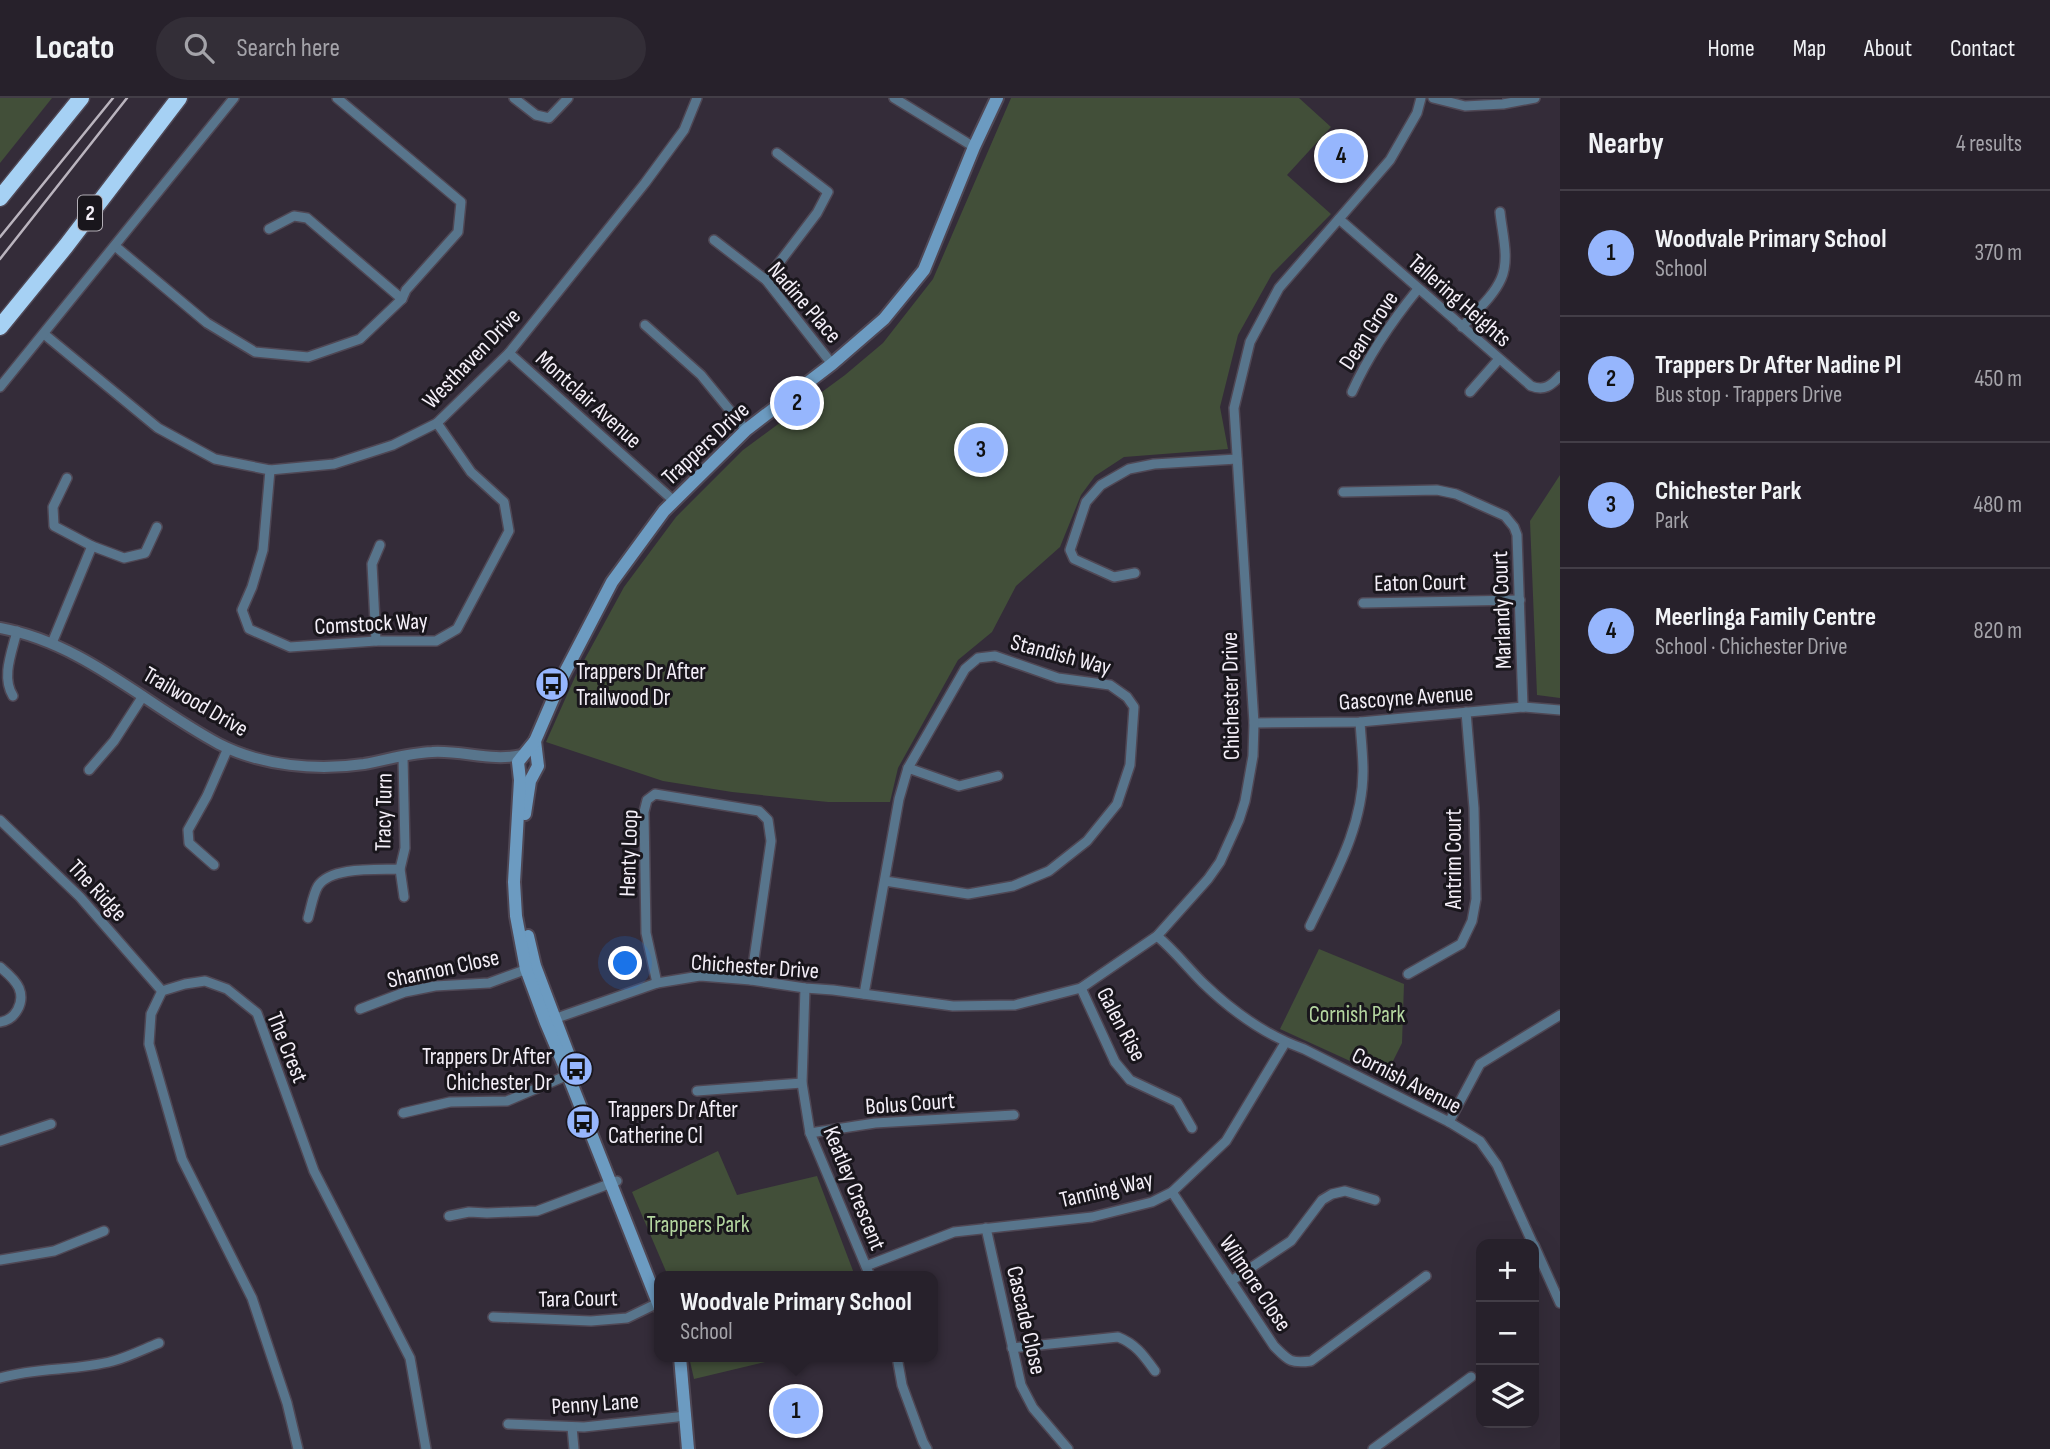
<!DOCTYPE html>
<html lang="en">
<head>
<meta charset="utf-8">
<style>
  :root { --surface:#27212b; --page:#332e37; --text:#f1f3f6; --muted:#a4a3a9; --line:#433e47; --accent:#96b6fd }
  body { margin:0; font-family:"Sofia Sans Condensed",sans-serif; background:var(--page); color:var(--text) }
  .controls { position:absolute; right:21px; bottom:21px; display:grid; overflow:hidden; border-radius:14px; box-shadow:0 7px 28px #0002 }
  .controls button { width:63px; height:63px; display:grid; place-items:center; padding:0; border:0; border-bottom:2px solid var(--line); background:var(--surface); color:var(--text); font:35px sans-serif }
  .you { position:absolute; left:626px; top:866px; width:24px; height:24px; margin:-18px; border:5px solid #fff; border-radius:50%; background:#1a73e8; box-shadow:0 0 0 10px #1a73e833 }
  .badge { display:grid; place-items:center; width:46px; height:46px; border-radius:50%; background:var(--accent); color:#111; font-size:23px; font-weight:700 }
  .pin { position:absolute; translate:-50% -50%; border:4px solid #fff; box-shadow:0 2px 7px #0006 }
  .popup { position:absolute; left:654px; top:1173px; width:284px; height:91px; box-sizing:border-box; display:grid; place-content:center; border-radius:14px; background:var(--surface); filter:drop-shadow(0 2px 5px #0005); font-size:23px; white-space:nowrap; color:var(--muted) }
  .popup b { font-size:26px; color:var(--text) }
  .popup::after { content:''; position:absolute; left:50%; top:100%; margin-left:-14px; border:14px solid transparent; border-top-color:var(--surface) }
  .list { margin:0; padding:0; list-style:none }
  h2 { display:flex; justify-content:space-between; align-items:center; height:91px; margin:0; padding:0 28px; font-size:30px }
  h2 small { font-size:23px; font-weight:400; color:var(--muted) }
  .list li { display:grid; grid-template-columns:46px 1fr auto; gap:21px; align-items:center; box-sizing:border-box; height:126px; padding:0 28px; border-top:2px solid var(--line) }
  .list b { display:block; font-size:26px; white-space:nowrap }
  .list p { margin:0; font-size:23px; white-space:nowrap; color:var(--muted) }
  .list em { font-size:23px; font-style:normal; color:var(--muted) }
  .icon { flex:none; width:38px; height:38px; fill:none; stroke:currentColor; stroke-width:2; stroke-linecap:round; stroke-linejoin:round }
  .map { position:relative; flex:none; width:1560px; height:1351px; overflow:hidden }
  header { display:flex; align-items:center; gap:42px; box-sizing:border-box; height:98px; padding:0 35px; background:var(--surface); border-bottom:2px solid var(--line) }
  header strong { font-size:33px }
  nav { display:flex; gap:38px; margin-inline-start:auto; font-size:24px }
  .search { width:490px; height:63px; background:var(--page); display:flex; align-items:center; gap:18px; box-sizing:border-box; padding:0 24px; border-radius:38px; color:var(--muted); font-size:26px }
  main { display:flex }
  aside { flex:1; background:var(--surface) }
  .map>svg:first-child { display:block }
  .green { fill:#424f39 }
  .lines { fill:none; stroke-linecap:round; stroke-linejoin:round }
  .minor-casing { stroke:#4f4754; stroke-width:12 }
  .tertiary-casing { stroke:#4f4754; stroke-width:14 }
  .secondary-casing { stroke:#4f4754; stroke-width:16 }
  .motorway-casing { stroke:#4f4754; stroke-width:19 }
  .minor { stroke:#58758c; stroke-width:9 }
  .tertiary { stroke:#58758c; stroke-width:10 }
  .secondary { stroke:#6c9bc1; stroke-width:12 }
  .motorway { stroke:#a6d1f4; stroke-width:16 }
  .rail { stroke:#bab4be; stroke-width:2.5 }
  .labels { text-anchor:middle; stroke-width:6; stroke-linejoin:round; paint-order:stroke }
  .shield { fill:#19161c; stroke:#b2aeb6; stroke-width:2 }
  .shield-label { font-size:21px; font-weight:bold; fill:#f4eff8 }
  .street-label { font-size:23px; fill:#f4eff8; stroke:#19161c }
  .poi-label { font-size:23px; fill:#f4eff8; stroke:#19161c; text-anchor:start }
  .park-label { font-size:23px; fill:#b4d6a0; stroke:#19161c }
</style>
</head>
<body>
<header>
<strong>Locato</strong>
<div class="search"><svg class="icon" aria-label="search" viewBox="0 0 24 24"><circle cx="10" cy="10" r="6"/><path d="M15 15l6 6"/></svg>Search here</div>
<nav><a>Home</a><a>Map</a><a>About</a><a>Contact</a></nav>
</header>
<main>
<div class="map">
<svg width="1560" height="1351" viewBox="0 0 1560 1351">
  <rect width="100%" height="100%" fill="#342c39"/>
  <!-- green -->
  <g class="green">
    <path d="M0,0H52L0,65Z"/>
    <path d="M1011,0H1299L1331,29L1287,77L1331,116L1272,176L1238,237L1220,309L1228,351L1124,359L1095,378L1081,397L1060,449L1016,488L992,534L958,562L898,670L890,704H828L732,694L663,683L546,644L575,579L624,489L676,419L743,352L845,277L883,245L933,181Z"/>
    <path d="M1560,377V600L1537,597L1530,423Z"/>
    <path d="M1319,851L1404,886L1402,945L1385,979L1280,931Z"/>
    <path d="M718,1053L737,1097L817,1078L855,1178H668L632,1094Z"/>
    <path d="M689,1259H786L694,1281Z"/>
  </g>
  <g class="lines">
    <!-- minor casing -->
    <g class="minor-casing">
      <g id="minor">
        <path d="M514,0L536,17L549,20L568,0"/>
        <path d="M894,0L974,49"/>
        <path d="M1433,0L1465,8L1503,6L1535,0"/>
        <path d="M1339,121L1531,288C1544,293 1551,288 1560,278"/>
        <path d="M269,131L294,118L307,120L402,201"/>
        <path d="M714,142L766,182L832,266"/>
        <path d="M115,148L207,225L255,254L308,259L360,241L402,201L406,192L458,134L461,104L337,0"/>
        <path d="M766,182L817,115L828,94L777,55"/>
        <path d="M645,227L701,277L746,332"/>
        <path d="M1462,229C1475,214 1493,199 1501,181C1510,161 1502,135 1500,114"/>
        <path d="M44,236L158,330L215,361L270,372L334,366L393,347L437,325L509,255L645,85L684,32L697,0"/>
        <path d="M509,255L674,403"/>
        <path d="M0,289L234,0"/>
        <path d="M1352,294C1369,256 1392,223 1418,191"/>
        <path d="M1470,294L1499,261"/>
        <path d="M270,372L263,452L252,489L242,512L249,531L290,549L376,543H436L457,531L509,433L504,404L471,374L437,325"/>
        <path d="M67,380L53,409L54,428L92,448L124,460L145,455L157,429"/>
        <path d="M1343,394L1437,392L1456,396L1505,418L1514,429L1517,437L1523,609"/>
        <path d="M1135,475L1114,479L1074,461L1070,452L1086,404L1101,387L1129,371L1154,366L1237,361"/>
        <path d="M1363,505L1520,502"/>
        <path d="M376,543L372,466L380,447"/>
        <path d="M52,545L92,448"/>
        <path d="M13,598C1,579 12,554 17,533"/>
        <path d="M1254,625L1360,624L1523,609L1560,612"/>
        <path d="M403,659L405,750L400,771L404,799"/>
        <path d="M908,670L959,688L998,678"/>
        <path d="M89,672L114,643L143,598"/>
        <path d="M0,722L80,799L162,893"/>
        <path d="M214,767L189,745L188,732L207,698L228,650"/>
        <path d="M308,820C311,810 313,796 318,788C331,768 378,772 400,771"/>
        <path d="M1310,828C1334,778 1363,729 1363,673C1363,657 1361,640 1360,624"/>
        <path d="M1157,838C1174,852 1187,869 1203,885C1231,912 1267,938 1304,951L1449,1024L1480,1043L1497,1067L1533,1146"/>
        <path d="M0,869C7,875 15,881 19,890C25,905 15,922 0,924"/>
        <path d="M1408,876L1461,846L1472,823L1476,801L1474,710L1466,614"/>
        <path d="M657,885L646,835L644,714L647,702L655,696L759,713L768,722L771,743L751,882"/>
        <path d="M805,890L802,985L810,1035L870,1178"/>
        <path d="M1081,890L1115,964L1130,982L1177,1004L1192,1030"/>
        <path d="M864,896L899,701L908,670L965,571L978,560L995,558L1058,580L1110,587L1127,599L1134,609L1130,667L1117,706L1087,743L1049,773L1013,788L968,796L885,783"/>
        <path d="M360,911L405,894L435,888L489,885L530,870"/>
        <path d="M551,922L657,885L700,878L751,882L805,890L833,892L953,908L1015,907L1081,890L1157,838L1208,781L1220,764L1239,722L1245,703L1253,658L1254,625L1234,310L1250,244L1279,190L1390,62L1417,15L1421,0"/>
        <path d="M697,993L802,985"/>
        <path d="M403,1015L450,1004L507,1003L575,974"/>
        <path d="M1449,1024L1480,966L1560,917"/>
        <path d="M810,1035L875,1025L1014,1017"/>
        <path d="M0,1043L51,1026"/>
        <path d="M1172,1094L1274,1248C1288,1262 1290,1266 1311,1263L1426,1178"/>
        <path d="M449,1118L469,1114L487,1115L537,1113L617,1083"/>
        <path d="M986,1130L1021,1287L1033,1310L1068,1351"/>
        <path d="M1534,1147L1560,1205"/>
        <path d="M0,1162L54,1153L104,1133"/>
        <path d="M866,1168L954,1134L1092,1119L1152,1104L1172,1094L1226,1043L1285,945"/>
        <path d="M1231,1183L1291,1143L1322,1102L1332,1096L1345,1093L1375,1102"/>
        <path d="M493,1219L591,1223L627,1220L660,1204"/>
        <path d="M1012,1250L1118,1239C1136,1246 1144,1258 1155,1273"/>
        <path d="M897,1259L902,1287L923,1344L927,1351"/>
        <path d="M0,1280C37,1269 76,1273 113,1263C128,1259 144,1251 159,1245"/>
        <path d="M508,1326L584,1329L686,1318"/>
        <path d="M572,1329L574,1351"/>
        <path d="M298,1351L287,1305L252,1200L182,1061L149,946L151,916L162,893L185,886L205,883L227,891L257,915L314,1073L410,1260L426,1351"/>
        <path d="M1373,1351L1471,1279"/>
      </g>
    </g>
    <!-- tertiary casing -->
    <g class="tertiary-casing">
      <path id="tertiary" d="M0,530C83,545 146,607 219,646C262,668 317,673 364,666C386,662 409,655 432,654C462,652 492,664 521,657"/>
    </g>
    <!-- secondary casing -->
    <g class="secondary-casing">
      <g id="secondary">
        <path d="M525,716L530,683L538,668L535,643"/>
        <path d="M528,838L535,868L571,963"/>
        <path d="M660,1210L568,977L546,925L526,871L516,818L514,784L520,682L518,664L535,643L563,578L612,484L664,413L746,332L832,266L884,221L924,172L974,49L997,0"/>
        <path d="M680,1259L688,1351"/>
      </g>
    </g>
    <!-- motorway casing -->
    <g class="motorway-casing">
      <g id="motorway">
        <path d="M0,100L81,0"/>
        <path d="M0,229L66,148L179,0"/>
      </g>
    </g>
    <!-- minor -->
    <use href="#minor" class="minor"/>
    <!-- tertiary -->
    <use href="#tertiary" class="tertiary"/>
    <!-- secondary -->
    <use href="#secondary" class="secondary"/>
    <!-- motorway -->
    <use href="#motorway" class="motorway"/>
    <!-- rail -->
    <g class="rail">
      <path d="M0,139L113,0"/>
      <path d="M0,161L127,0"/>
    </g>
  </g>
  <!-- icons -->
  <defs>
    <g id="bus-disc" transform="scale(1.75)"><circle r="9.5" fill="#96b6fd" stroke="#19161c"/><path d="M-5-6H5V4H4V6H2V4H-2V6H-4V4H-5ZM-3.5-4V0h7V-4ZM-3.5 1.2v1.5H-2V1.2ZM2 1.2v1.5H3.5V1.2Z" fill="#111"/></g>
  </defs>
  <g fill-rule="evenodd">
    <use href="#bus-disc" x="552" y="586"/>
    <use href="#bus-disc" x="576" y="971"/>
    <use href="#bus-disc" x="583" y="1024"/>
  </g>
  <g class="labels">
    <!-- shield labels -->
    <rect class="shield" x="78" y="97.5" width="24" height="35" rx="5"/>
    <g class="shield-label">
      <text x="90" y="122">2</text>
    </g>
    <!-- street labels -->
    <g class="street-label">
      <text transform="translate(1460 202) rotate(41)" y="8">Tallering Heights</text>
      <text transform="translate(805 204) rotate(49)" y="8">Nadine Place</text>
      <text transform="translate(1368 232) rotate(-57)" y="8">Dean Grove</text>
      <text transform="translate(471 260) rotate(-46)" y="8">Westhaven Drive</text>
      <text transform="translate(589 301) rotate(42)" y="8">Montclair Avenue</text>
      <text transform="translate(705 345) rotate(-43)" y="8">Trappers Drive</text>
      <text transform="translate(1420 484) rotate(-1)" y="8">Eaton Court</text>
      <text transform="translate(1501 512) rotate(-92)" y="8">Marlandy Court</text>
      <text transform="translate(371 525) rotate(-3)" y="8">Comstock Way</text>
      <text transform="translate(1061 556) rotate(15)" y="8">Standish Way</text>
      <text transform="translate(1230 598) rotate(-91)" y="8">Chichester Drive</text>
      <text transform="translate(1406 599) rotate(-4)" y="8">Gascoyne Avenue</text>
      <text transform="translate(196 603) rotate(30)" y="8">Trailwood Drive</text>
      <text transform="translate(383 714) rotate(-89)" y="8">Tracy Turn</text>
      <text transform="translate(628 755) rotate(-88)" y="8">Henty Loop</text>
      <text transform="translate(1453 761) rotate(-90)" y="8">Antrim Court</text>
      <text transform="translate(98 792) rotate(47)" y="8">The Ridge</text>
      <text transform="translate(755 868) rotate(4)" y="8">Chichester Drive</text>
      <text transform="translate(443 870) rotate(-12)" y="8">Shannon Close</text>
      <text transform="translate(1122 926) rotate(62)" y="8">Galen Rise</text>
      <text transform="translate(288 949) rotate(68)" y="8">The Crest</text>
      <text transform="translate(1407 982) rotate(27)" y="8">Cornish Avenue</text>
      <text transform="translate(910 1005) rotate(-4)" y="8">Bolus Court</text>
      <text transform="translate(855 1090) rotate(68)" y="8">Keatley Crescent</text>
      <text transform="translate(1106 1091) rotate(-13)" y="8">Tanning Way</text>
      <text transform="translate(1256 1185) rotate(56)" y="8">Wilmore Close</text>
      <text transform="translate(578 1200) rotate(-1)" y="8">Tara Court</text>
      <text transform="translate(1027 1222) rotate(77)" y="8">Cascade Close</text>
      <text transform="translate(595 1305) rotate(-4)" y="8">Penny Lane</text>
    </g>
    <!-- poi labels -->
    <g class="poi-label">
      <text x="576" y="581">Trappers Dr After<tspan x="576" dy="26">Trailwood Dr</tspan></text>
      <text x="552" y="966" text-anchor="end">Trappers Dr After<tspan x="552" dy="26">Chichester Dr</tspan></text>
      <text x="608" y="1019">Trappers Dr After<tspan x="608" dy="26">Catherine Cl</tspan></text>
    </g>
    <!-- park labels -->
    <g class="park-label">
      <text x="1357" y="924">Cornish Park</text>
      <text x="698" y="1134">Trappers Park</text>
    </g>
  </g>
</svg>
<div class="controls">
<button>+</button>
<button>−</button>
<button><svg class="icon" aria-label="layers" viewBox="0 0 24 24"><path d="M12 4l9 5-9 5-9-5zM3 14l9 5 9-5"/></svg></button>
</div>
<div class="you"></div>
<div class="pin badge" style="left:796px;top:1313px">1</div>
<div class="popup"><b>Woodvale Primary School</b>School</div>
<div class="pin badge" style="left:797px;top:305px">2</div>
<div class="pin badge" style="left:981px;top:352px">3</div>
<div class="pin badge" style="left:1341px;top:58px">4</div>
</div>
<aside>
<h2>Nearby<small>4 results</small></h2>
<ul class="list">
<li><span class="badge">1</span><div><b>Woodvale Primary School</b><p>School</p></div><em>370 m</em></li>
<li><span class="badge">2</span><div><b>Trappers Dr After Nadine Pl</b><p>Bus stop · Trappers Drive</p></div><em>450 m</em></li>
<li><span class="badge">3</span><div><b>Chichester Park</b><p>Park</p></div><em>480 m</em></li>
<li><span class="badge">4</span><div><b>Meerlinga Family Centre</b><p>School · Chichester Drive</p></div><em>820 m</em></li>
</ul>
</aside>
</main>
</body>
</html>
